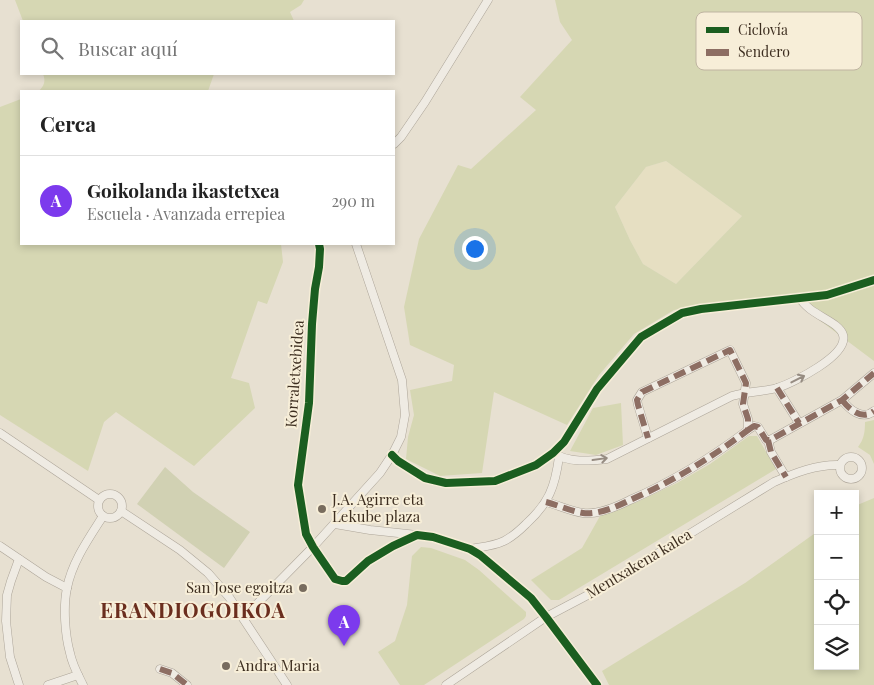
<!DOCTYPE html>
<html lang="es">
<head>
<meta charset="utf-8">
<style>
  :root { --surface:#fff; --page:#f2f2f2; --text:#222; --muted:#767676; --line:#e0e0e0; --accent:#7c3aed }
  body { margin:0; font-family:"Playfair Display",serif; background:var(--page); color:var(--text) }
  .controls { position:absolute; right:15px; bottom:15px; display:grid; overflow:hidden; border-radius:0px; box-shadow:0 2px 8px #0003 }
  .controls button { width:45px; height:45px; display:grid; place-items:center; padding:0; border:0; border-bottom:1px solid var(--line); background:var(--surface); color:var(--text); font:25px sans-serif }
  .you { position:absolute; left:474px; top:248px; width:18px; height:18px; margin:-12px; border:4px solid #fff; border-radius:50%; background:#1a73e8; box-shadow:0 0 0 8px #1a73e833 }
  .badge { display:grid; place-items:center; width:32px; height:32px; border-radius:50%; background:var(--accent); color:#fff; font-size:16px; font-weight:700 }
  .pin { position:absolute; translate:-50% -41px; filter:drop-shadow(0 1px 2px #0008) }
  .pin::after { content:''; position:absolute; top:26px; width:18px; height:15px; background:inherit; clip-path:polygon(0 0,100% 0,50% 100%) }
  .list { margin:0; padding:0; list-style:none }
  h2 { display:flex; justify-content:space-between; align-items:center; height:65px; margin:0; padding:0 20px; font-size:21px }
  h2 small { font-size:16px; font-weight:400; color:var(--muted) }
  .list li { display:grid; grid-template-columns:32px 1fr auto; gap:15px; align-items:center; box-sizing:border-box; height:90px; padding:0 20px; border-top:1px solid var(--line) }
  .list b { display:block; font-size:19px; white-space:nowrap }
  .list p { margin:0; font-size:16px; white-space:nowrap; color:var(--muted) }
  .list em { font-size:16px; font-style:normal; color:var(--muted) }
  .icon { flex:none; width:28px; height:28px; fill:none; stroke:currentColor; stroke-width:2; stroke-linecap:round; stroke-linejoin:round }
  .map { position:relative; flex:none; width:874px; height:685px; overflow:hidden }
  .search { position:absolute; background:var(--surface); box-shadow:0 2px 8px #0003; left:20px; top:20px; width:375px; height:55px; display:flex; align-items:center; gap:12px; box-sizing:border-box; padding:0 18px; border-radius:0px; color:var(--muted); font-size:19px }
  .panel { position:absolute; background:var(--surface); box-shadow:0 2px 8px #0003; left:20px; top:90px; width:375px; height:155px; border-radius:0px }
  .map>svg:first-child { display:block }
  .farmland { fill:#e6dfc2 }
  .green { fill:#d6d7b3; fill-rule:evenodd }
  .cemetery { fill:#d1d1b3 }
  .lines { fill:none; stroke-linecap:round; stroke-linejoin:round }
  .minor-casing { stroke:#ada599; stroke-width:9 }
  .minor { stroke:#efebe3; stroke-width:8 }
  .quiet { stroke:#8d6e63; stroke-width:6; stroke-dasharray:12 6; stroke-linecap:butt }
  .cycleway-casing { stroke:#f7eed8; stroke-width:11 }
  .cycleway { stroke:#1b5e20; stroke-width:8 }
  .oneway { stroke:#968c82 }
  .poi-dot { fill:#786c5e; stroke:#f7eed8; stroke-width:2 }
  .labels { text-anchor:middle; stroke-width:4; stroke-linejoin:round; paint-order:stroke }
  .street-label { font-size:15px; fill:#3d2e20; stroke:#f7eed8 }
  .poi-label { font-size:15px; fill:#3d2e20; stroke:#f7eed8; text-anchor:start }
  .district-label { font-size:20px; font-weight:bold; letter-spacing:1px; fill:#6b2e1e; stroke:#f7eed8 }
  .key { fill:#f7eed8; stroke:#bfb4a1; stroke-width:1 }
  .key-label { font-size:14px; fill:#3d2e20 }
</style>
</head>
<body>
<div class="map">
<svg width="874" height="685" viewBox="0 0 874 685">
  <rect width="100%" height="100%" fill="#e7e0d1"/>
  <!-- farmland -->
  <path class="farmland" d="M666,161L742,216L676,284L643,264L630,240L615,207L646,167Z"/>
  <!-- green -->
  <g class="green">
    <path d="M15,0H304L301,5L290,12L294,21H23Z"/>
    <path d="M555,0H874V361L786,295L715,303L674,310L634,334L599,375L567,425L494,392L482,473L440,476L406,459L408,437L414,415L410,390L452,381L454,365L410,345L404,307L419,239L458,165L471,169L536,110L520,97L572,40L560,22ZM666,161L742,216L676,284L643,264L630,240L615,207L646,167Z"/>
    <path d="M43,74H214L208,91H39C44,86 46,81 43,74Z"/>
    <path d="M21,99V244H281L283,262L267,304L258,301L231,378L249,383L255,408L194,466L116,412L104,422L88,471L0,415V107Z"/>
    <path d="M621,403L623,445L596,455L570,451L593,408Z"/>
    <path d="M874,420V464L870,455L858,447C864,439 865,432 865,422Z"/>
    <path d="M749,436H757L776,469L559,600H551L531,580L582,548L600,516L637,502L677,483L710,464Z"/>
    <path d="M874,498V685H609L602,671L745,583L818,531V666H855V506Z"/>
    <path d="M421,547L431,548L465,560L479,570L526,612V616L524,619L424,685H400L378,652L395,641L407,605L412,556Z"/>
  </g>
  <!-- cemetery -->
  <path class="cemetery" d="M165,467L193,492L250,532L224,568L137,504Z"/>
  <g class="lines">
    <!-- minor casing -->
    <g class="minor-casing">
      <g id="minor">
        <path d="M394,144L401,137L425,102L488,0"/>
        <path d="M319,244L320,249L319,267L315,289L312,324L309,403L298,485L306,534L313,547L335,579L342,581H346L368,561L393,546L417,535L433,537L470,549L480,555L531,598L546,617L597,685"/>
        <path d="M777,388L799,423"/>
        <path d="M842,400C849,409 862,421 874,411"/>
        <path d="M748,430L754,426L758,427L766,440H770L842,400L874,373"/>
        <path d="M0,433L99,500"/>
        <path d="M768,440L771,452L786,477"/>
        <path d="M553,453C569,463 589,461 607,459L732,396C747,391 763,392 777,388C793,383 849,355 843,335C839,321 809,315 800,298"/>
        <path d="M392,455L398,461L425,478L446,483L495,481L536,465L553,453L564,442L597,389L641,337L682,313L701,309L827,295L874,280"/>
        <circle cx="851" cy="468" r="11"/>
        <circle cx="110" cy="506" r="12"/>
        <path d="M546,502C558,505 570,511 583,513C598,515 616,507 630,500C672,482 711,458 748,430V419L743,404L746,383L730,350L642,392L637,400L638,405L648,438"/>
        <path d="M121,511L180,550L208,573L229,597L287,685"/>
        <path d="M335,524L370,530L417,535"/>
        <path d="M0,546L46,577L67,588"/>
        <path d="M470,549C481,547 494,546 504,541C512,537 519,531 526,524C549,503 555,487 559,457"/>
        <path d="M243,618L313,547L380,473L392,455L401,437L405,415L402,380L356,244"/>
        <path d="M160,669L172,673L187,685"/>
        <path d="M19,685L10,657L6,621L7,595L11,581L19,559"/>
        <path d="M48,685L78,675"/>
        <path d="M83,685C78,675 72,664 70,653C65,635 63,607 67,588C72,562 89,538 103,516"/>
        <path d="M446,685L546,617L603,587L774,482C795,473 817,464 840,465"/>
      </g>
    </g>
    <!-- minor -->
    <use href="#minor" class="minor"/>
    <!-- quiet -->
    <g class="quiet">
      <path d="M777,388L799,423"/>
      <path d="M842,400C849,409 862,421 874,411"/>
      <path d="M748,430L754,426L758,427L766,440H770L842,400L874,373"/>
      <path d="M768,440L771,452L786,477"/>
      <path d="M546,502C558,505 570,511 583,513C598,515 616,507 630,500C672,482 711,458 748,430V419L743,404L746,383L730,350L642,392L637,400L638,405L648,438"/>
      <path d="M160,669L172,673L187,685"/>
    </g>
    <!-- cycleway casing -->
    <g class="cycleway-casing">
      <g id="cycleway">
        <path d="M319,244L320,249L319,267L315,289L312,324L309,403L298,485L306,534L313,547L335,579L342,581H346L368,561L393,546L417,535L433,537L470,549L480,555L531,598L546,617L597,685"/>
        <path d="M392,455L398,461L425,478L446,483L495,481L536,465L553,453L564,442L597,389L641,337L682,313L701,309L827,295L874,280"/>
      </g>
    </g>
    <!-- cycleway -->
    <use href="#cycleway" class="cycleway"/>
  </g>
  <!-- one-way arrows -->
  <defs><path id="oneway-shaft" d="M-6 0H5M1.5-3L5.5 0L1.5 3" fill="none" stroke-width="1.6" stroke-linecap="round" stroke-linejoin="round" transform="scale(1.25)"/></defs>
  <g class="oneway">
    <use href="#oneway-shaft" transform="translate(798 379) rotate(-27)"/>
    <use href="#oneway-shaft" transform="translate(600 459) rotate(-8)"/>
  </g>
  <!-- markers -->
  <g class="poi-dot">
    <circle cx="322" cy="509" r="5"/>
    <circle cx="303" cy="588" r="5"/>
    <circle cx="226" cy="666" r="5"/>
  </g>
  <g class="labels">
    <!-- street labels -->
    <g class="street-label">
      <text transform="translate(295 374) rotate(-86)" y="5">Korraletxebidea</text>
      <text transform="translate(639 564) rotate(-31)" y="5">Mentxakena kalea</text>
    </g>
    <!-- poi labels -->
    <g class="poi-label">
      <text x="332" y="505">J.A. Agirre eta<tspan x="332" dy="17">Lekube plaza</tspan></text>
      <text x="293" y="593" text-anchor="end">San Jose egoitza</text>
      <text x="236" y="671">Andra Maria</text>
    </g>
    <!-- district labels -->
    <g class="district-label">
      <text x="193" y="618">ERANDIOGOIKOA</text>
    </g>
  </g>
  <!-- legend -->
  <rect x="696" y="12" width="166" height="58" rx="8" class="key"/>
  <rect x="706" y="27" width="23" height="6" fill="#1b5e20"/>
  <rect x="706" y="49" width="23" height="7" fill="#8d6e63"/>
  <g class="key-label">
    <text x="738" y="35">Ciclovía</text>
    <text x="738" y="57">Sendero</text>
  </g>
</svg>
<div class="controls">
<button>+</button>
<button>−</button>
<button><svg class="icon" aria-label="locate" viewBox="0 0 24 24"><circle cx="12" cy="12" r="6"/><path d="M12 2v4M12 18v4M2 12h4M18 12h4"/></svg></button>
<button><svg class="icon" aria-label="layers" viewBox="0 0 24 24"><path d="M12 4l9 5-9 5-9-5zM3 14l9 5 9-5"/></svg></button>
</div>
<div class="you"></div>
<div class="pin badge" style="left:344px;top:646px">A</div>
<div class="search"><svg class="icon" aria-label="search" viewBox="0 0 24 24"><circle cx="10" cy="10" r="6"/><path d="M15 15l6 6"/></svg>Buscar aquí</div>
<section class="panel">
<h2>Cerca<small></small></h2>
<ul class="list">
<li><span class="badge">A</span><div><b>Goikolanda ikastetxea</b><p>Escuela · Avanzada errepiea</p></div><em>290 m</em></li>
</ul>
</section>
</div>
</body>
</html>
